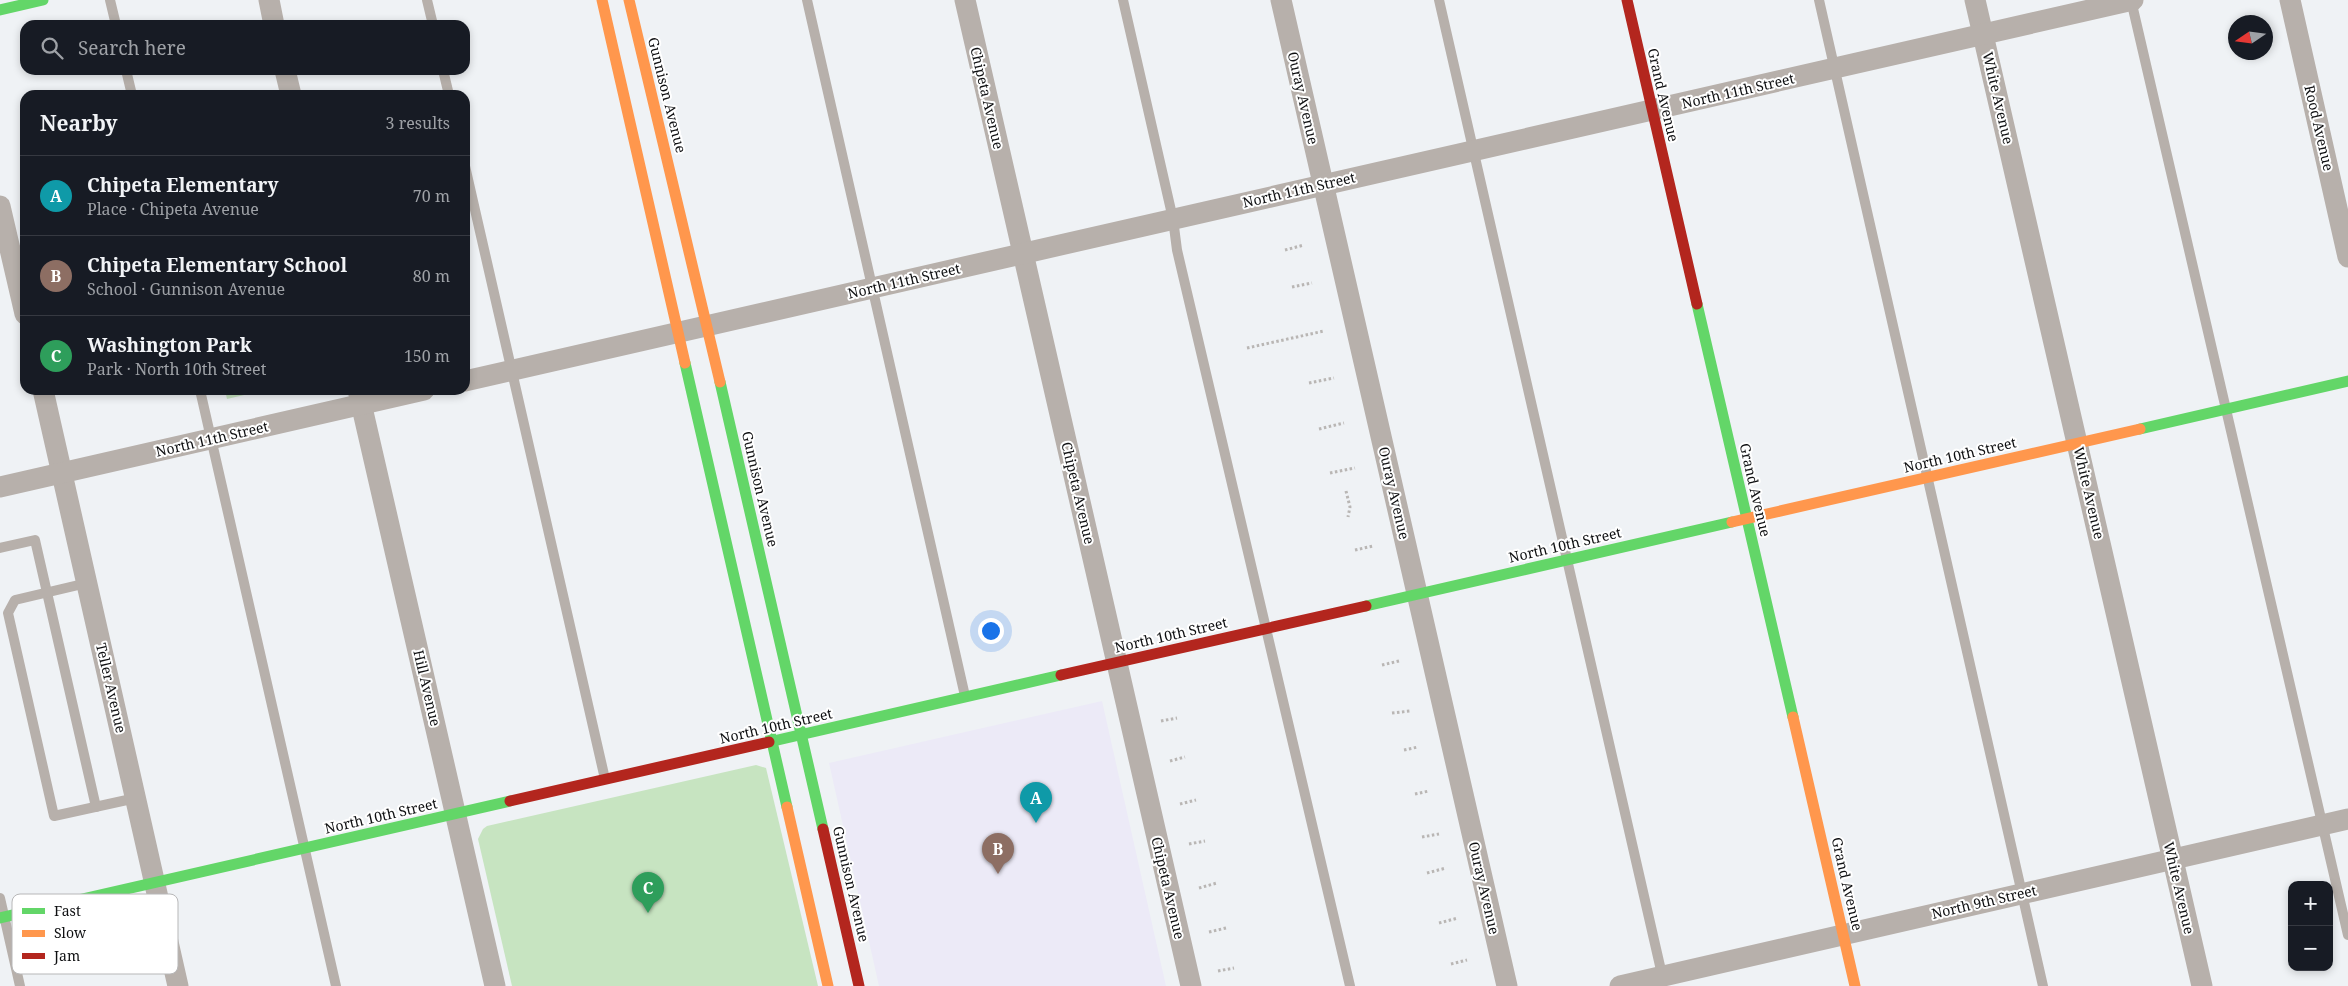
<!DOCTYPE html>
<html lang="en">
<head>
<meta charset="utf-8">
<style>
  :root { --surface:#171b24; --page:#20242c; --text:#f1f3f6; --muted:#9ea1a6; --line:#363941; --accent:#7c3aed }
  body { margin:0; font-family:"Noto Serif",serif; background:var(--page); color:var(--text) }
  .controls { position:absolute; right:15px; bottom:15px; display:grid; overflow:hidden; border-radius:10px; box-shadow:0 2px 8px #0003 }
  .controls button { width:45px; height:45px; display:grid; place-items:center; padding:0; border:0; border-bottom:1px solid var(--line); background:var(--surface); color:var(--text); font:25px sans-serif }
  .compass { position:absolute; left:2228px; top:15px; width:45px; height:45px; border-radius:50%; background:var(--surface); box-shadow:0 2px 8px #0003; rotate:257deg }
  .you { position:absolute; left:990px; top:630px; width:18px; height:18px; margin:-12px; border:4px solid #fff; border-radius:50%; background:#1a73e8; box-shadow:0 0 0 8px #1a73e833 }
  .badge { display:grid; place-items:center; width:32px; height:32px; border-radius:50%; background:var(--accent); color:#fff; font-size:16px; font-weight:700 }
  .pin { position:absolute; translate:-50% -41px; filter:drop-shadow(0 1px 2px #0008) }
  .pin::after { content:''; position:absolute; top:26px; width:18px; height:15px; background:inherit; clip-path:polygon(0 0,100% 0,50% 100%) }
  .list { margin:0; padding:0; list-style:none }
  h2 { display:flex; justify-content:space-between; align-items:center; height:65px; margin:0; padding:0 20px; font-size:21px }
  h2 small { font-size:16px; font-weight:400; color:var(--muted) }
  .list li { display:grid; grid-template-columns:32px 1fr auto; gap:15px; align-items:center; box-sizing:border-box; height:80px; padding:0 20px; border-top:1px solid var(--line) }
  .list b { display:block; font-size:19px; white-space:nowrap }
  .list p { margin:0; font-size:16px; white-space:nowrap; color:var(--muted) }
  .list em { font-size:16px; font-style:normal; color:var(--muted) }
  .icon { flex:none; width:28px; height:28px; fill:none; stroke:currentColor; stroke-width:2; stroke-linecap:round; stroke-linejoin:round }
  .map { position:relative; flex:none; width:2348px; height:986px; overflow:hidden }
  .search { position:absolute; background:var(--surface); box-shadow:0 2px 8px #0003; left:20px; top:20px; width:450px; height:55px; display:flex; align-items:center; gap:12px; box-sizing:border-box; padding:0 18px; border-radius:15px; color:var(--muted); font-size:19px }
  .panel { position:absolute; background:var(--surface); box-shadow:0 2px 8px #0003; left:20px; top:90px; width:450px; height:305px; border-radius:15px }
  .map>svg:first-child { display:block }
  .education { fill:#eceaf7 }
  .green { fill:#c7e4c1 }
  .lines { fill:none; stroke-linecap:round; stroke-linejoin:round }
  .path { stroke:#b9b6b4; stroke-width:3; stroke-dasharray:2.5 2.5; stroke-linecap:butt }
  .lane { stroke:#b7b0ab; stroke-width:10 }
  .street { stroke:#b7b0ab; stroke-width:21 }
  .fast { stroke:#63d668; stroke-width:11 }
  .slow { stroke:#ff974d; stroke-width:11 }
  .jam { stroke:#b3261e; stroke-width:11 }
  .labels { text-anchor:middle; stroke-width:4; stroke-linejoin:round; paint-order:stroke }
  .street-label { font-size:14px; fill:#0e0f11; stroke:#fff }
  .key { fill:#fff; stroke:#b7b7b8; stroke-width:1 }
  .key-label { font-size:14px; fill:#0e0f11 }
</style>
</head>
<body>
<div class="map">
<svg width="2348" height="986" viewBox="0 0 2348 986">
  <rect width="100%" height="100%" fill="#eff2f5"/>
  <!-- education -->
  <path class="education" d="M1102,701L1166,986H879L829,763Z"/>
  <!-- green -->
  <g class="green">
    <path d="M225,390H261L262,391L227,399Z"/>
    <path d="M756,765L766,768L818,986H512L478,839L483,829L487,826Z"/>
  </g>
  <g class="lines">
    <!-- path -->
    <g class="path">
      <path d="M1285,250L1304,245"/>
      <path d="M1292,287L1312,283"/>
      <path d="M1247,348L1324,331"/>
      <path d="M1309,383L1334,378"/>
      <path d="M1319,429L1344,423"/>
      <path d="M1330,473L1355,468"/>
      <path d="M1346,491L1350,507L1348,517"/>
      <path d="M1355,550L1373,546"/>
      <path d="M1382,665L1399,661"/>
      <path d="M1392,713L1410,711"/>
      <path d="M1161,721L1177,718"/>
      <path d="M1404,750L1418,747"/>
      <path d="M1170,761L1185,757"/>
      <path d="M1415,794L1429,791"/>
      <path d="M1180,804L1196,800"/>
      <path d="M1422,837L1439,834"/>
      <path d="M1189,844L1205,841"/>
      <path d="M1427,873L1446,868"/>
      <path d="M1199,888L1217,883"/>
      <path d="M1439,923L1458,918"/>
      <path d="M1209,932L1226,928"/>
      <path d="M1451,964L1467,960"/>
      <path d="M1218,971L1234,968"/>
    </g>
    <!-- lane -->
    <g class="lane">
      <path d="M110,0L116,25"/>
      <path d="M427,0L433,25"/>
      <path d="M807,0L965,696"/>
      <path d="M1123,0L1173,219L1177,250L1350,986"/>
      <path d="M1439,0L1663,979"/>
      <path d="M1819,0L2043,986"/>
      <path d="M2131,0L2348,935"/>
      <path d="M126,70L132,95"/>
      <path d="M443,70L449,95"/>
      <path d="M465,166L605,779"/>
      <path d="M200,390L336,986"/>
      <path d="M0,548L35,540L96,807"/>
      <path d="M87,583L15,600L8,613L54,816L136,798"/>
      <path d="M0,898L20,986"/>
    </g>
    <!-- street -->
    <g class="street">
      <path d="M269,0L274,25"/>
      <path d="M965,0L1191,986"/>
      <path d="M1281,0L1507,986"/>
      <path d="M1975,0L2202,986"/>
      <path d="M2290,0L2348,257"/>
      <path d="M285,70L291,95"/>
      <path d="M0,206L25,314"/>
      <path d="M465,381L2133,0"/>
      <path d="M43,390L178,986"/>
      <path d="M358,390L495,986"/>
      <path d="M0,487L424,390"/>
      <path d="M1620,986L2348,819"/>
    </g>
    <!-- fast -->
    <g class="fast">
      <path d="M0,10L43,0"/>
      <path d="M1697,304L1793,717"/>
      <path d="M685,363L787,807"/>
      <path d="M720,382L823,829"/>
      <path d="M2140,429L2348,381"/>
      <path d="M1366,606L1732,522"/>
      <path d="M769,742L1061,675"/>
      <path d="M0,918L510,801"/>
    </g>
    <!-- slow -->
    <g class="slow">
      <path d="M602,0L685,363"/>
      <path d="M629,0L720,382"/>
      <path d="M1732,522L2140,429"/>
      <path d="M1793,717L1855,986"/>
      <path d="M787,807L828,986"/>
    </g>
    <!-- jam -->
    <g class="jam">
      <path d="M1627,0L1697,304"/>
      <path d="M1061,675L1366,606"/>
      <path d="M510,801L769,742"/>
      <path d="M823,829L859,986"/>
    </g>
  </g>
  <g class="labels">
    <!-- street labels -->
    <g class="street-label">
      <text transform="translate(1738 91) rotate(-13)" y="5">North 11th Street</text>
      <text transform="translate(667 95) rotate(76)" y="5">Gunnison Avenue</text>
      <text transform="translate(1663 95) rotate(77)" y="5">Grand Avenue</text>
      <text transform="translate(987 98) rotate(77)" y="5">Chipeta Avenue</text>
      <text transform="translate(1303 98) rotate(77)" y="5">Ouray Avenue</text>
      <text transform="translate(1998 98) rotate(77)" y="5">White Avenue</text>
      <text transform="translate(2319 128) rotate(77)" y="5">Rood Avenue</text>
      <text transform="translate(1299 190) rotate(-13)" y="5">North 11th Street</text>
      <text transform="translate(904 281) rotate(-13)" y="5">North 11th Street</text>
      <text transform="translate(212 439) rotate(-13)" y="5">North 11th Street</text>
      <text transform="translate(1960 455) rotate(-13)" y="5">North 10th Street</text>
      <text transform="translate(760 489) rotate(77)" y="5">Gunnison Avenue</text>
      <text transform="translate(1755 490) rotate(77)" y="5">Grand Avenue</text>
      <text transform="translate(1078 493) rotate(77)" y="5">Chipeta Avenue</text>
      <text transform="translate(1394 493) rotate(77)" y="5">Ouray Avenue</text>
      <text transform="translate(2089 493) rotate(77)" y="5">White Avenue</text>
      <text transform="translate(1565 545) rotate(-13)" y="5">North 10th Street</text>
      <text transform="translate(1171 635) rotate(-13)" y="5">North 10th Street</text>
      <text transform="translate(111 688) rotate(77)" y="5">Teller Avenue</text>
      <text transform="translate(427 688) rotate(77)" y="5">Hill Avenue</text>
      <text transform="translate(776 726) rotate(-13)" y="5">North 10th Street</text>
      <text transform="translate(381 816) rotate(-13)" y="5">North 10th Street</text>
      <text transform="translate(851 884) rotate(77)" y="5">Gunnison Avenue</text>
      <text transform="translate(1847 884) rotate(77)" y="5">Grand Avenue</text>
      <text transform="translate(1168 888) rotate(77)" y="5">Chipeta Avenue</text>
      <text transform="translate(1484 888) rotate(77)" y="5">Ouray Avenue</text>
      <text transform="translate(2179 888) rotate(77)" y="5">White Avenue</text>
      <text transform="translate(1984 902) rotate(-13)" y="5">North 9th Street</text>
    </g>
  </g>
  <!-- legend -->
  <rect x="12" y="894" width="166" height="80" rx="8" class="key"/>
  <rect x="22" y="908" width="23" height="6" fill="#63d668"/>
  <rect x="22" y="930" width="23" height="7" fill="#ff974d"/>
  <rect x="22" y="953" width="23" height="6" fill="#b3261e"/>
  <g class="key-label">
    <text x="54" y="916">Fast</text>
    <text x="54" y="938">Slow</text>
    <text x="54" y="961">Jam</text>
  </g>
</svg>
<div class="controls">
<button>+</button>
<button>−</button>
</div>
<svg class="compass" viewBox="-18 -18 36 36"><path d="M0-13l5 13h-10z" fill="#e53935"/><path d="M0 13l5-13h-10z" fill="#9ea1a6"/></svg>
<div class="you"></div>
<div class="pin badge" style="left:1036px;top:823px;background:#0f9aa8">A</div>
<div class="pin badge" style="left:998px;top:874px;background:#8d6e63">B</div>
<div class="pin badge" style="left:648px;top:913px;background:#2e9e5b">C</div>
<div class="search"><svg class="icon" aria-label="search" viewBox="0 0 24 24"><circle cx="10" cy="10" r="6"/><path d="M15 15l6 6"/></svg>Search here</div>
<section class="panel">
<h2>Nearby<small>3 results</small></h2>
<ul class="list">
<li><span class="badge" style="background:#0f9aa8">A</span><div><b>Chipeta Elementary</b><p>Place · Chipeta Avenue</p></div><em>70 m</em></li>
<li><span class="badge" style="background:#8d6e63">B</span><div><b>Chipeta Elementary School</b><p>School · Gunnison Avenue</p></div><em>80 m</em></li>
<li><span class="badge" style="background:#2e9e5b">C</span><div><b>Washington Park</b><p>Park · North 10th Street</p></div><em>150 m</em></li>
</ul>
</section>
</div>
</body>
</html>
